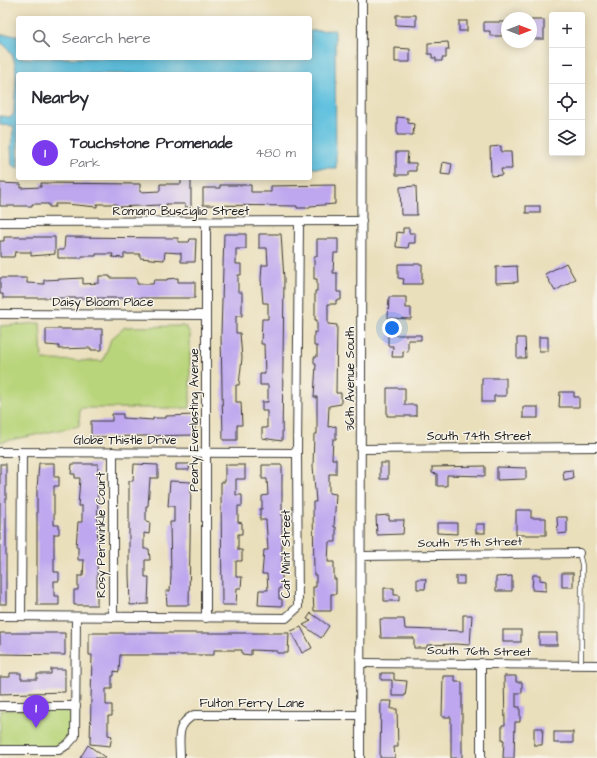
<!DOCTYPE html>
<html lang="en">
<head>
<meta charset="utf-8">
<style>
  :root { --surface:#fff; --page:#f7f7f7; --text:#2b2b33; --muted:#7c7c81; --line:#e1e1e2; --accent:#7c3aed }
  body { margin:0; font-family:"Architects Daughter",sans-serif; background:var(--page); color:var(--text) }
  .controls { position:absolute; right:12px; top:12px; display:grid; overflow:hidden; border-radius:4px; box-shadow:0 2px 10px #0003 }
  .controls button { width:36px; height:36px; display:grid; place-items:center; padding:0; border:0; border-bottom:1px solid var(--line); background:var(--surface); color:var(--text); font:20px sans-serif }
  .compass { position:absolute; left:501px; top:12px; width:36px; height:36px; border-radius:50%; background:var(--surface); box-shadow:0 2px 10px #0003; rotate:90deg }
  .you { position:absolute; left:392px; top:328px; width:14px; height:14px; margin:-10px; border:3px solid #fff; border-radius:50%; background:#1a73e8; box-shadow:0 0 0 6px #1a73e833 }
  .badge { display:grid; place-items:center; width:26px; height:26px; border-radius:50%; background:var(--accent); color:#fff; font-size:13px; font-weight:700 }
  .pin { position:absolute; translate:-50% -33px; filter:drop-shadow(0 1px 2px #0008) }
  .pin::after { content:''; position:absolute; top:21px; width:14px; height:12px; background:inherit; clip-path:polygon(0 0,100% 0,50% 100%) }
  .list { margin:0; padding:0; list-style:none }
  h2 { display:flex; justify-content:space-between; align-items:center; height:52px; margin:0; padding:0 16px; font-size:17px }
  h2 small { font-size:13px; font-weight:400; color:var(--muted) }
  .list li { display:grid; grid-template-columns:26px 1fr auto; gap:12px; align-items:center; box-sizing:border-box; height:56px; padding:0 16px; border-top:1px solid var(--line) }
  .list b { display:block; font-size:15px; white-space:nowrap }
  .list p { margin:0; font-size:13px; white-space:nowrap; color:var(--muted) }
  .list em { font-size:13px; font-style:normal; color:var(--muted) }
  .icon { flex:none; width:22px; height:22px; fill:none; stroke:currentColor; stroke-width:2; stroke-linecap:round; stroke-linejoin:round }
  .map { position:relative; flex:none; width:597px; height:758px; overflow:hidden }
  .search { position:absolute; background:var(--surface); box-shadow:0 2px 10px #0003; left:16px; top:16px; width:296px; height:44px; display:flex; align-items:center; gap:10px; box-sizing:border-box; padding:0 14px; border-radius:4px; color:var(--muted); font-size:15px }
  .panel { position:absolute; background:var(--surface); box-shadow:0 2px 10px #0003; left:16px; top:72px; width:296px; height:108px; border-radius:4px }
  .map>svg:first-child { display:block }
  .green { fill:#b9d57b; stroke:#6a784c }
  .water { fill:#61c1df; stroke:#3e6e7e }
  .building { fill:#bea7ef }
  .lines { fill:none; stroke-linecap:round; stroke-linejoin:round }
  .service-casing { stroke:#3b3934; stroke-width:5.5 }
  .minor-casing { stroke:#3b3934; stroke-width:10 }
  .service { stroke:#fff; stroke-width:4 }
  .minor { stroke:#fff; stroke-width:8 }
  .labels { text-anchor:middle; stroke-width:3; stroke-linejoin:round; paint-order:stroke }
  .street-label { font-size:12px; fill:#1c1c1c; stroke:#f7f3e8 }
</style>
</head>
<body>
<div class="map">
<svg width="597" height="758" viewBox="0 0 597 758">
  <rect width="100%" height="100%" fill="#f7f3e8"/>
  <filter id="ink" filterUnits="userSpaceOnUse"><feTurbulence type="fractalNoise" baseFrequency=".025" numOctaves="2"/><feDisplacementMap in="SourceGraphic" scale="8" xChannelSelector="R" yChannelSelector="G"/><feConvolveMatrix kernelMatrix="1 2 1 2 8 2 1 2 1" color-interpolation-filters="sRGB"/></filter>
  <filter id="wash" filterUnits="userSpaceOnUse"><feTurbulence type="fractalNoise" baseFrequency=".012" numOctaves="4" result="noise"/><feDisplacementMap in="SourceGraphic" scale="16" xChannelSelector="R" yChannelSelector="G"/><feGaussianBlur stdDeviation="0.9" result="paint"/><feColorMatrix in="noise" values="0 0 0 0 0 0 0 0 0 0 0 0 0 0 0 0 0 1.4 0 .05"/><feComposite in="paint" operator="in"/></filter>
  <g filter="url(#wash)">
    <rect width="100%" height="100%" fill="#eadfbb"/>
    <!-- green -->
    <g class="green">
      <path d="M40,323L42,360L103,361L111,339L125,327L182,326L186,327L190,334V408H80L79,426L0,442V326Z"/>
      <path d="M0,710H65L72,716C72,732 75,738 58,746H0Z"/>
    </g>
    <!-- water -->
    <path class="water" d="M335,30L336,168H310V74H18V168L12,165L11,146L14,126L0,125V116L10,117L14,114C13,90 25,57 0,42V35H18V58H310V31Z"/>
    <g id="blocks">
      <!-- building -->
      <g class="building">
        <path d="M396,15H416V26L396,25Z"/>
        <rect x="531" y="20" width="13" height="19"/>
        <rect x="459" y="21" width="8" height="10"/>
        <path d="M484,22H507V32H502V36H490V31H484Z"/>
        <path d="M448,42L449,50H446V58H442V61H436V58H432V54H428V43Z"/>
        <path d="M395,48L410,49V62H395Z"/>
        <path d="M397,117L408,118V123L414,124L413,135H397Z"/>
        <path d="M501,146V152H511L512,169H501L502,175L491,176L490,147Z"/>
        <path d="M396,152H408L407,163H416V171H408V175H396Z"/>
        <path d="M443,162L452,164L450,175L441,174Z"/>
        <path d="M181,179H191V207H185V204H166L167,207H160V205L117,207V204H97V207L66,204H55V207H49V204H32V206H0V183L21,184V188L41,187V183L140,184V192L160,191V184H181Z"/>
        <path d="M220,185H251V192H271V186L335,185V204L310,206V208H297V206L203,205V188H220Z"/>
        <path d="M416,186L417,215H401L400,187Z"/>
        <rect x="526" y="206" width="14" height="7"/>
        <path d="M403,228H409V233H415V243H409L408,248L396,247L397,232L403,233Z"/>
        <path d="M224,234H246V249H236V264H241V275H238V292H242V316H236V333H240L242,358L239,385H236V402H241L242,425H237V440H223L221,334Z"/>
        <path d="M259,234H281L284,279L282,441L262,438V428H267V411H262V402H268V385H260V374H265L264,344H261L262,319H268V303H263L261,279L262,265H268L267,248H259Z"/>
        <path d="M4,237H55V254L31,256V252H15L14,257H0V241H4Z"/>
        <path d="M65,237L178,238V242H189L190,239H196L195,262H181V253L165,252L164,260L140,258V254H124V258L112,257L113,254H96V256H82V258H58V250H64Z"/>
        <path d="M317,239H338V253H334L333,273H337V292H341V300H336V304H328V324L337,325L336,393H341V404L329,406L328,427L336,426V439H333L332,459H336V474H329V493L336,494L334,527H336V542H329L328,562H334V579H336V594H331V611H314L313,593V587H316V575H314L313,508V502H316L313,466L314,434H317V397H314L316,364H314V357H317V346H314V332H317V320H315V291H317V279H314V256H317Z"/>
        <path d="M566,263L575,279L555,291L545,274Z"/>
        <path d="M398,264H422V284H403L404,279L398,278Z"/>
        <path d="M517,266L518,282L496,283V267Z"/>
        <path d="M99,276H110V278H137V284H153L154,280H167V279L178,278V282H195V298H3V294H0V278H27V283L44,284V280L83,278V284L99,283Z"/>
        <path d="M389,297H406V308H411V319L388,318Z"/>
        <path d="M46,329H102V350H91V348L59,349V346L46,345Z"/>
        <path d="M388,335H421V340H408V352L403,351V357H392L393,346H388Z"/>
        <rect x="539" y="337" width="9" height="14"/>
        <path d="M517,338H525L526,358H517Z"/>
        <path d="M482,378H506V396H494V402H482Z"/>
        <path d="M387,388H405V405H416V416H387Z"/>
        <path d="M560,392H574V397H579V407H559Z"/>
        <rect x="523" y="407" width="15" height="11"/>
        <path d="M112,414H123V418L153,420V418H166V416L195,415V435L91,437V421H112Z"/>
        <path d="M39,463H54V477H59V486H54V525H59V534H54V572H59V581H54V596H59V605H37V489Z"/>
        <rect x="380" y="463" width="8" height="16"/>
        <rect x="0" y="464" width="6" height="140"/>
        <path d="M72,464H98L97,605H74V590H78V576H83L84,560H78V547H76L78,522H82V506H78L80,478H75V474H71Z"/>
        <path d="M134,464L158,465V478H150L148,506H146V522L150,523L149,534L144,533V549H149L150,560H145V577H149L148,604L130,605L129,574V481H133Z"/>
        <path d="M176,464H190L189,470H176Z"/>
        <path d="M225,465H245V479H236V495H242V506H238V522L242,523V534H238V550H242V561H236V577H242L241,588H237L236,605H222L221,493V482H225Z"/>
        <path d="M262,465H282V588H279V599H282V606L258,605L259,590H268L267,574H262L264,550H268L266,520H260V509H262V496L268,495L267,479H262Z"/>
        <path d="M485,466V476L447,475V486H437V474L432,473V467Z"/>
        <path d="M497,467L526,468V479L497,480Z"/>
        <path d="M572,470L573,478L564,480L563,471Z"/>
        <path d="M170,481L191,482L189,605H167L166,591H170L171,576L170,522H174V506H168Z"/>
        <path d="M516,510H531V518H546V535H516Z"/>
        <path d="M389,515V520H404L403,534L377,535L376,516Z"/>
        <path d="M557,517H567V533L558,534Z"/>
        <path d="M437,523H457V534L437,533Z"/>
        <rect x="476" y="524" width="9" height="9"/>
        <rect x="562" y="573" width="11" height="14"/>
        <path d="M533,575H540V580L546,581V591L532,590Z"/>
        <rect x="456" y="576" width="8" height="8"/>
        <path d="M512,576V591H496V577Z"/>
        <path d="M417,579H426L425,589H417Z"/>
        <path d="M384,588H394V595H399V601H384Z"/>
        <path d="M311,613L329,626L321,638L303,625L311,621L307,619Z"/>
        <path d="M463,615H472L470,645L455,644L427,645V648H414V638H381L380,619H404L405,629L463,631Z"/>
        <path d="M301,627L312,648L302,653L291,631Z"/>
        <rect x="503" y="630" width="18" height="12"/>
        <path d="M0,633H65V655L0,654Z"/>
        <path d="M89,633H289L288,653H277V651L251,650V655L242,654V650H214V655H120L119,672L114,671V676H112V689H106V705H112V716H108V735L112,736L110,746L90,744L92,655H89Z"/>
        <rect x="539" y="633" width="18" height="12"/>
        <path d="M51,669H65V692L0,694V677H10V673H21V679H37V674H51Z"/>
        <path d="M381,673H394V680L407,681L405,696H392V680H381Z"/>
        <path d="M443,676H455V682H462V758H451V717H442Z"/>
        <path d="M504,676H516V682H522V693H516V707H520V722H515L514,758H503L504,740H502V725H505Z"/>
        <path d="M381,701H392L391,709H397L398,747H394L395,758H380Z"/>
        <path d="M534,728H543L542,745H534Z"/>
        <rect x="554" y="732" width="19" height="11"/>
        <path d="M88,745L106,758H80Z"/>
      </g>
    </g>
  </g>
  <g filter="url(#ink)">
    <use href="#blocks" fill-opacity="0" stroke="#3b3934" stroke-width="1"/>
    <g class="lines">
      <!-- service casing -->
      <g class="service-casing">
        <path id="service" d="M579,553L582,565L581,665"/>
      </g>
      <!-- minor casing -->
      <g class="minor-casing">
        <g id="minor">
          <path d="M0,222L362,221"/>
          <path d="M0,314L206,315"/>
          <path d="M362,449L597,447"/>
          <path d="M0,452L297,453"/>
          <path d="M113,452V617"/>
          <path d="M362,556L579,553"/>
          <path d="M0,616L286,618L298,607L297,453L299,223"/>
          <path d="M21,616L22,453"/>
          <path d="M206,618V223"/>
          <path d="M361,663L597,665"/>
          <path d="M0,706H76"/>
          <path d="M0,750H59L68,744L75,736L76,617"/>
          <path d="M180,758C180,739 175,725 194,715H360"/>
          <path d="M360,758L362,0"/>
          <path d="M481,758V663"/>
        </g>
      </g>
      <!-- service -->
      <use href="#service" class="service"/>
      <!-- minor -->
      <use href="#minor" class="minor"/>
    </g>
  </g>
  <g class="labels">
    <!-- street labels -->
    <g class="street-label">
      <text x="181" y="215">Romano Busciglio Street</text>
      <text x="103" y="306">Daisy Bloom Place</text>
      <text transform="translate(350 379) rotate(-90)" y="4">36th Avenue South</text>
      <text transform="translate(194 420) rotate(-90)" y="4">Pearly Everlasting Avenue</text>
      <text x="479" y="440">South 74th Street</text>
      <text x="125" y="444">Globe Thistle Drive</text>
      <text transform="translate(101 535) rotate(-90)" y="4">Rosy Periwinkle Court</text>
      <text transform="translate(470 542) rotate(-1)" y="4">South 75th Street</text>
      <text transform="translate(286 554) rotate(-90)" y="4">Cat Mint Street</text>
      <text transform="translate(479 651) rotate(1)" y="4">South 76th Street</text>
      <text x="252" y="707">Fulton Ferry Lane</text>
    </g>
  </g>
</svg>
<div class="controls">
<button>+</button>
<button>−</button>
<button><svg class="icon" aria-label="locate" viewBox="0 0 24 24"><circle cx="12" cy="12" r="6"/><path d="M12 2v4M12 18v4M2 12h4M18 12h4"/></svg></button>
<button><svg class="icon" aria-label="layers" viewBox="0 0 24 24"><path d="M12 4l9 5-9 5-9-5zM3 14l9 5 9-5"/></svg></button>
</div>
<svg class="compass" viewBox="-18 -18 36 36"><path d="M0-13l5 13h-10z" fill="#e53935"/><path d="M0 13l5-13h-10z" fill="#7c7c81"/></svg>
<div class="you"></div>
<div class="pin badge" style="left:36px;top:728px">1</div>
<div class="search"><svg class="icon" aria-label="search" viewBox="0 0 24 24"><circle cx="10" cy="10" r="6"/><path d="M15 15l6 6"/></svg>Search here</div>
<section class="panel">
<h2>Nearby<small></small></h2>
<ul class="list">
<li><span class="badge">1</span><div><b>Touchstone Promenade</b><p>Park</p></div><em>480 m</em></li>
</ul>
</section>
</div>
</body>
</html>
